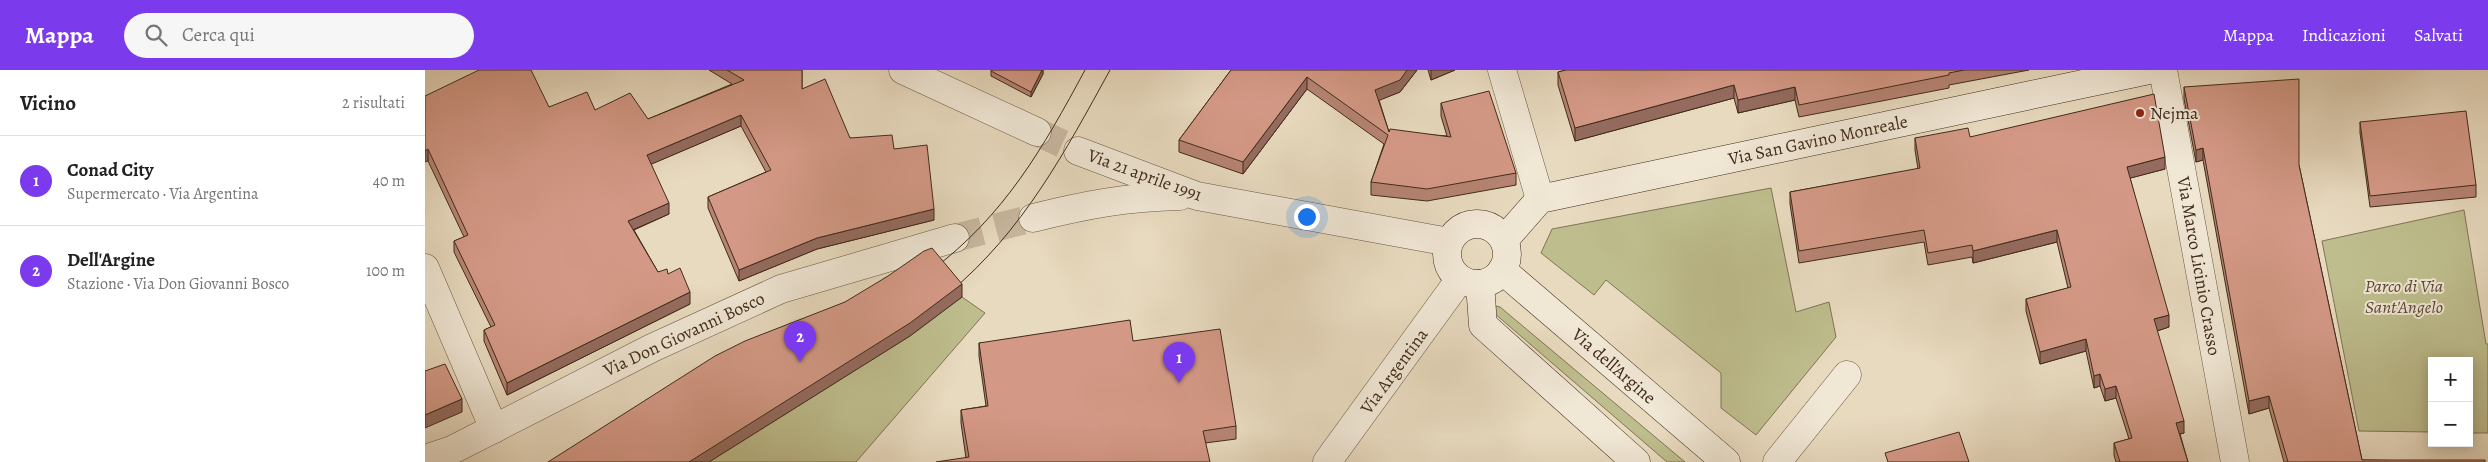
<!DOCTYPE html>
<html lang="it">
<head>
<meta charset="utf-8">
<style>
  :root { --surface:#fff; --page:#f6f6f6; --text:#222; --muted:#767676; --line:#e0e0e0; --accent:#7c3aed }
  body { margin:0; font-family:Alegreya,serif; background:var(--page); color:var(--text) }
  .controls { position:absolute; right:15px; bottom:15px; display:grid; overflow:hidden; border-radius:0px; box-shadow:0 2px 12px #0003 }
  .controls button { width:45px; height:45px; display:grid; place-items:center; padding:0; border:0; border-bottom:1px solid var(--line); background:var(--surface); color:var(--text); font:25px sans-serif }
  .you { position:absolute; left:881px; top:146px; width:18px; height:18px; margin:-12px; border:4px solid #fff; border-radius:50%; background:#1a73e8; box-shadow:0 0 0 8px #1a73e833 }
  .badge { display:grid; place-items:center; width:32px; height:32px; border-radius:50%; background:var(--accent); color:#fff; font-size:16px; font-weight:700 }
  .pin { position:absolute; translate:-50% -41px; filter:drop-shadow(0 1px 2px #0008) }
  .pin::after { content:''; position:absolute; top:26px; width:18px; height:15px; background:inherit; clip-path:polygon(0 0,100% 0,50% 100%) }
  .list { margin:0; padding:0; list-style:none }
  h2 { display:flex; justify-content:space-between; align-items:center; height:65px; margin:0; padding:0 20px; font-size:21px }
  h2 small { font-size:16px; font-weight:400; color:var(--muted) }
  .list li { display:grid; grid-template-columns:32px 1fr auto; gap:15px; align-items:center; box-sizing:border-box; height:90px; padding:0 20px; border-top:1px solid var(--line) }
  .list b { display:block; font-size:19px; white-space:nowrap }
  .list p { margin:0; font-size:16px; white-space:nowrap; color:var(--muted) }
  .list em { font-size:16px; font-style:normal; color:var(--muted) }
  .icon { flex:none; width:28px; height:28px; fill:none; stroke:currentColor; stroke-width:2; stroke-linecap:round; stroke-linejoin:round }
  .map { position:relative; flex:none; width:2063px; height:392px; overflow:hidden }
  header { display:flex; align-items:center; gap:30px; box-sizing:border-box; height:70px; padding:0 25px; background:var(--accent); color:#fff }
  header strong { font-size:24px }
  nav { display:flex; gap:28px; margin-inline-start:auto; font-size:18px }
  .search { width:350px; height:45px; background:var(--page); display:flex; align-items:center; gap:12px; box-sizing:border-box; padding:0 18px; border-radius:28px; color:var(--muted); font-size:19px }
  main { display:flex }
  aside { flex:1; background:var(--surface) }
  .map>svg:first-child { display:block }
  .green { fill:#bebd8d; stroke:#807454 }
  .lines { fill:none; stroke-linecap:round; stroke-linejoin:round }
  .street-tunnel { stroke:#c7b79e; stroke-width:28; stroke-dasharray:28 14; stroke-linecap:butt }
  .street-casing { stroke:#6b5744; stroke-width:29 }
  .secondary-casing { stroke:#412b1b; stroke-width:29 }
  .street { stroke:#f0e7d5; stroke-width:28 }
  .secondary { stroke:#f0e7d5; stroke-width:28 }
  .tram { stroke:#412b1b; stroke-width:1 }
  .wall { fill:#b68473; stroke:#412b1b }
  .shaded-wall { fill:#946b5e; stroke:#412b1b }
  .building { fill:#d49986; stroke:#412b1b }
  .poi-dot { fill:#8f2418; stroke:#f0e7d5; stroke-width:2 }
  .labels { text-anchor:middle; stroke-width:4; stroke-linejoin:round; paint-order:stroke }
  .poi-label { font-size:18px; fill:#412b1b; stroke:#f0e7d5; text-anchor:start }
  .street-label { font-size:18px; fill:#412b1b; stroke:#f0e7d5 }
  .park-label { font-size:18px; font-style:italic; fill:#5a4832; stroke:#f0e7d5 }
</style>
</head>
<body>
<header>
<strong>Mappa</strong>
<div class="search"><svg class="icon" aria-label="search" viewBox="0 0 24 24"><circle cx="10" cy="10" r="6"/><path d="M15 15l6 6"/></svg>Cerca qui</div>
<nav><a>Mappa</a><a>Indicazioni</a><a>Salvati</a></nav>
</header>
<main>
<aside>
<h2>Vicino<small>2 risultati</small></h2>
<ul class="list">
<li><span class="badge">1</span><div><b>Conad City</b><p>Supermercato · Via Argentina</p></div><em>40 m</em></li>
<li><span class="badge">2</span><div><b>Dell'Argine</b><p>Stazione · Via Don Giovanni Bosco</p></div><em>100 m</em></li>
</ul>
</aside>
<div class="map">
<svg width="2063" height="392" viewBox="0 0 2063 392">
  <rect width="100%" height="100%" fill="#e8dabf"/>
  <filter id="stains"><feTurbulence type="fractalNoise" baseFrequency=".004" numOctaves="4"/><feColorMatrix values="0 0 0 0 .2 0 0 0 0 .09 0 0 0 0 .02 0 0 0 .5 -.17"/></filter>
  <radialGradient id="worn" r=".72"><stop offset=".6" stop-color="#630" stop-opacity="0"/><stop offset="1" stop-color="#630" stop-opacity=".3"/></radialGradient>
  <!-- green -->
  <g class="green">
    <path d="M1346,118L1371,242L1404,232L1411,267L1331,365L1296,338V303L1181,210L1169,225L1116,183L1127,159Z"/>
    <path d="M2039,140L2061,274H2063V363H2044V291H2007V362L1934,361L1897,171Z"/>
    <path d="M537,227L560,243L431,392H284L485,266Z"/>
    <path d="M1071,236L1075,237L1260,392H1242L1069,243Z"/>
  </g>
  <g class="lines">
    <!-- street-tunnel -->
    <g class="street-tunnel">
      <path d="M612,62L653,81"/>
      <path d="M530,168L608,148"/>
    </g>
    <!-- street casing -->
    <g class="street-casing">
      <g id="street">
        <path d="M478,0L612,62"/>
        <path d="M1077,0L1115,129"/>
        <path d="M1738,0L1810,392"/>
        <path d="M653,81L772,126L1024,172"/>
        <path d="M608,148C660,135 702,127 755,126"/>
        <path d="M0,198L69,359"/>
        <path d="M0,389L27,380L227,278L356,219L530,168"/>
        <path d="M902,392L1035,209"/>
        <path d="M1352,392L1422,305"/>
      </g>
    </g>
    <!-- secondary casing -->
    <g class="secondary-casing">
      <g id="secondary">
        <circle cx="1052" cy="184" r="30"/>
        <path d="M1079,170L1115,129L1724,0"/>
        <path d="M1077,200L1301,392"/>
        <path d="M1055,214L1058,255L1211,392"/>
      </g>
    </g>
    <!-- street -->
    <use href="#street" class="street"/>
    <!-- secondary -->
    <use href="#secondary" class="secondary"/>
    <!-- tram -->
    <g class="tram">
      <path d="M507,200C580,145 618,78 660,0"/>
      <path d="M525,222C598,161 640,82 685,0"/>
    </g>
  </g>
  <!-- wall -->
  <g class="wall">
    <path d="M284,0H377V19L425,68L469,79L509,150L392,179L314,211L283,138V127L341,102L316,56L226,94L244,144L209,160L233,202L243,204L265,234L82,325L59,271V260L66,257L29,182V171L39,167L3,91L0,26L124,37L223,49L307,14Z"/>
    <path d="M618,0V4L606,27L566,6V1Z"/>
    <path d="M806,0H992L975,22L954,30L964,62L1022,66L1016,46V33L1091,103V115L1002,131L946,125V112L959,74L882,19L818,104L754,82V70Z"/>
    <path d="M1003,0H1030L1006,10Z"/>
    <path d="M1141,0H1604L1524,15V18L1374,47L1370,30L1313,43L1309,28L1150,71L1133,15V2Z"/>
    <path d="M1759,17L1874,95L1937,390L2060,392H1859L1844,338L1824,344L1778,90L1771,92L1759,29Z"/>
    <path d="M1935,52L2051,115V127L1945,137L1935,63Z"/>
    <path d="M1545,67L1740,99L1705,108L1744,257L1732,261L1759,363L1755,364L1763,392H1691L1689,385V373L1704,369L1691,328L1680,331L1675,316L1669,318L1661,281L1615,294L1601,241V229L1643,218L1632,172L1548,193L1547,187L1503,195L1499,172L1374,193L1365,134V122L1493,99L1490,80V68Z"/>
    <path d="M708,271L811,356V369L780,373L541,388L536,353V340L561,336L554,286V273Z"/>
  </g>
  <!-- shaded-wall -->
  <g class="shaded-wall">
    <path d="M617,0H618V4L606,27V22Z"/>
    <path d="M982,0H992L975,22L950,32V20Z"/>
    <path d="M1006,0H1030L1006,10Z"/>
    <path d="M882,7V19L818,104V92Z"/>
    <path d="M1309,15V28L1150,71V58Z"/>
    <path d="M1370,17V30L1313,43V30Z"/>
    <path d="M316,45V56L222,96V85Z"/>
    <path d="M1778,78V90L1771,92V80Z"/>
    <path d="M3,79V91L0,92V81Z"/>
    <path d="M1740,87V99L1702,109V97Z"/>
    <path d="M244,133V144L203,162V151Z"/>
    <path d="M509,139V150L392,179L314,211V200L392,168Z"/>
    <path d="M1632,160V172L1548,193V181Z"/>
    <path d="M537,214V227L485,266L284,392H264Z"/>
    <path d="M265,222V234L82,325V313Z"/>
    <path d="M1744,245V257L1729,262V249Z"/>
    <path d="M1661,269V281L1615,294V282Z"/>
    <path d="M1675,304V316L1669,318V306Z"/>
    <path d="M1691,316V328L1680,331V319Z"/>
    <path d="M1844,326V338L1824,344V331Z"/>
    <path d="M37,329V342L0,358V345Z"/>
    <path d="M1759,351V363L1751,365V353Z"/>
  </g>
  <!-- building -->
  <g class="building">
    <path d="M54,0H106L124,37L162,22L170,40L205,23L223,49L319,10L302,0H377V19L400,9L425,68L467,65L469,79L502,75L509,139L392,168L314,200L283,127L346,100L316,45L222,85L244,133L203,151L233,202L242,199L243,204L255,198L265,222L82,313L59,260L70,255L29,171L43,165L3,79L0,81V26Z"/>
    <path d="M566,0H617L606,22L566,1Z"/>
    <path d="M806,0H982L975,10L950,20L964,62L965,59L1026,67L1016,33L1064,21L1091,103L1002,119L946,112L963,65L882,7L818,92L754,70Z"/>
    <path d="M1141,0H1539L1524,3V5L1374,35L1370,17L1313,30L1309,15L1150,58L1133,2Z"/>
    <path d="M1874,9V95L1937,390H2060V392H1863L1844,326L1824,331L1778,78L1771,80L1759,17Z"/>
    <path d="M1729,24L1740,87L1702,97L1744,245L1729,249L1759,351L1751,353L1763,392H1695L1689,373L1707,368L1691,316L1680,319L1675,304L1669,306L1661,269L1615,282L1601,229L1646,217L1632,160L1548,181L1547,175L1503,183L1499,160L1374,181L1365,122L1495,98L1490,68L1543,58L1545,67Z"/>
    <path d="M2041,41L2051,115L1945,126L1935,52Z"/>
    <path d="M507,178L537,214L485,253L264,392H123L290,286L320,271L420,232L463,206L499,181Z"/>
    <path d="M705,250L708,271L795,259L811,356L778,361L785,392H511L544,387L536,340L563,336L554,273Z"/>
    <path d="M20,294L37,329L0,345V301Z"/>
    <path d="M1534,362L1544,392H1463L1460,383Z"/>
  </g>
  <!-- markers -->
  <circle class="poi-dot" cx="1715" cy="43" r="5"/>
  <g class="labels">
    <!-- poi labels -->
    <g class="poi-label">
      <text x="1725" y="49">Nejma</text>
    </g>
    <!-- street labels -->
    <g class="street-label">
      <text transform="translate(1393 70) rotate(-12)" y="6">Via San Gavino Monreale</text>
      <text transform="translate(720 105) rotate(20)" y="6">Via 21 aprile 1991</text>
      <text transform="translate(1774 196) rotate(80)" y="6">Via Marco Licinio Crasso</text>
      <text transform="translate(259 264) rotate(-25)" y="6">Via Don Giovanni Bosco</text>
      <text transform="translate(1189 296) rotate(41)" y="6">Via dell'Argine</text>
      <text transform="translate(969 301) rotate(-54)" y="6">Via Argentina</text>
    </g>
    <!-- park labels -->
    <g class="park-label">
      <text x="1979" y="222">Parco di Via<tspan x="1979" dy="21">Sant'Angelo</tspan></text>
    </g>
  </g>
  <rect width="100%" height="100%" filter="url(#stains)"/>
  <rect width="100%" height="100%" fill="url(#worn)"/>
</svg>
<div class="controls">
<button>+</button>
<button>−</button>
</div>
<div class="you"></div>
<div class="pin badge" style="left:754px;top:313px">1</div>
<div class="pin badge" style="left:375px;top:292px">2</div>
</div>
</main>
</body>
</html>
